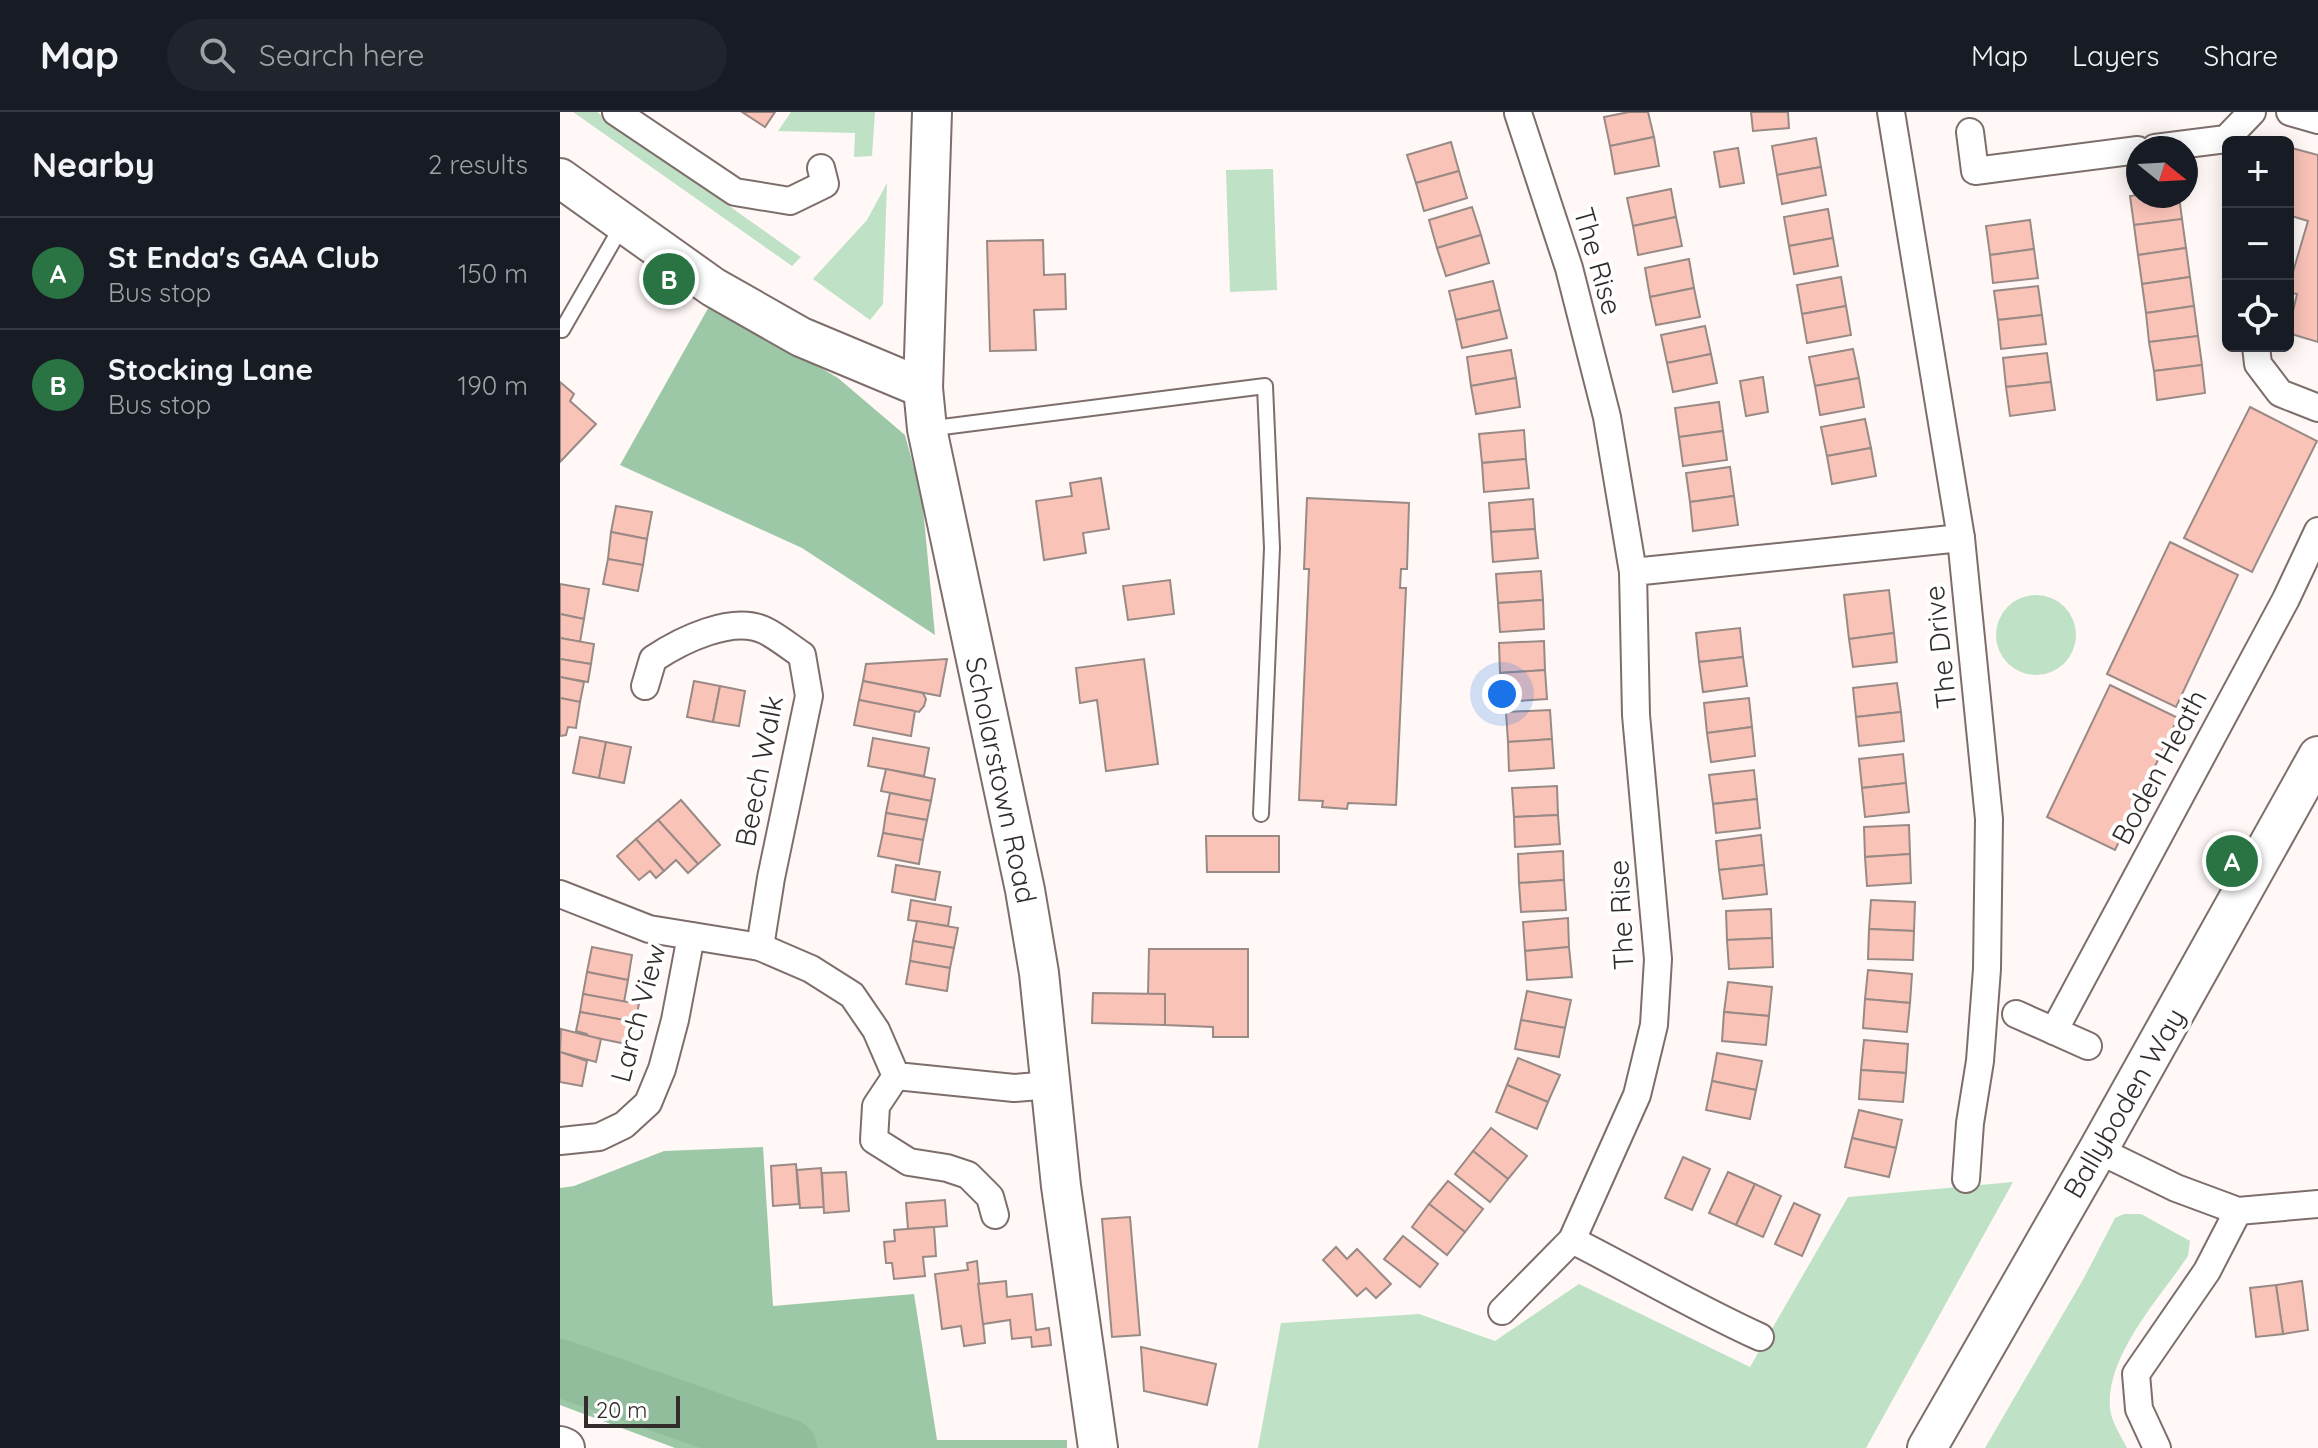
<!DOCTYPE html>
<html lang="en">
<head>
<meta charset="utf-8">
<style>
  :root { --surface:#171b24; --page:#20242c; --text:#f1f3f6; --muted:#9ea1a6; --line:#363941; --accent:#297442 }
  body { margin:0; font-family:Quicksand,sans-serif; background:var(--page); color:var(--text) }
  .controls { position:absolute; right:24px; top:24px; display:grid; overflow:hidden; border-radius:12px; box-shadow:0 4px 20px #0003 }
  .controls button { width:72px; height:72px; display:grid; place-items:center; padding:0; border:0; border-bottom:2px solid var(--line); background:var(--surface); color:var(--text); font:40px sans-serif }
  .compass { position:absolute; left:1566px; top:24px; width:72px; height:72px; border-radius:50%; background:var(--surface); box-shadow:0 4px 20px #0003; rotate:108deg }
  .scale { position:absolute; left:24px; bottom:20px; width:96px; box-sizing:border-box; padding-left:8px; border:4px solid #322c2a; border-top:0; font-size:22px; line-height:28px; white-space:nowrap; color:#322c2a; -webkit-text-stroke:6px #fff; paint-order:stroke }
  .you { position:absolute; left:942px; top:582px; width:28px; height:28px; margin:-20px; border:6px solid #fff; border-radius:50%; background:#1a73e8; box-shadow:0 0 0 12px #1a73e833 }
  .badge { display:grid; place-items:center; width:52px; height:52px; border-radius:50%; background:var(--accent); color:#fff; font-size:26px; font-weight:700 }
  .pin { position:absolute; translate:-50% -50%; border:4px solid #fff; box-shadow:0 2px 8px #0006 }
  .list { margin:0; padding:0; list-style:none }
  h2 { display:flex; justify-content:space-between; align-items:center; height:104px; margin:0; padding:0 32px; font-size:34px }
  h2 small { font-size:26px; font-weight:400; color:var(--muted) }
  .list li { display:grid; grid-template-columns:52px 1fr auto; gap:24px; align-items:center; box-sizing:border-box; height:112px; padding:0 32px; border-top:2px solid var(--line) }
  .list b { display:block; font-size:30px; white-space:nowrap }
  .list p { margin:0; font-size:26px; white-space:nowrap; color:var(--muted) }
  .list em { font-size:26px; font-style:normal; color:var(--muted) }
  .icon { flex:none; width:44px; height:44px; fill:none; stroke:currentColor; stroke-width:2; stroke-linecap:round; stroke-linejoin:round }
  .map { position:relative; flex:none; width:1758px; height:1336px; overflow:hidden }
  header { display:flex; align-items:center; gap:48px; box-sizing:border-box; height:112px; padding:0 40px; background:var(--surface); border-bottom:2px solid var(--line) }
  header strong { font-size:38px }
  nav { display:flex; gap:44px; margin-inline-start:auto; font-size:28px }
  .search { width:560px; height:72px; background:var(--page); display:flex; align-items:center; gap:20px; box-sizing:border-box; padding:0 28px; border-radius:44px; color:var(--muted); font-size:30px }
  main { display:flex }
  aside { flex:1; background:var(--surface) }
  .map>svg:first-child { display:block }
  .green { fill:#bfe1c6 }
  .forest { fill:#9dc8a7 }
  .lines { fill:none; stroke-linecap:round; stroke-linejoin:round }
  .river { stroke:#92bd9c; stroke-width:58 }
  .building { fill:#fac3b8; stroke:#998a86; stroke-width:2 }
  .lane-casing { stroke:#7d6e6b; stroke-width:18 }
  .street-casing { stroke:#7d6e6b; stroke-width:30 }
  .secondary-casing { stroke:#7d6e6b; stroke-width:42 }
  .lane { stroke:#fff; stroke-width:14 }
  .street { stroke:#fff; stroke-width:26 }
  .secondary { stroke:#fff; stroke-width:38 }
  .labels { text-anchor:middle; stroke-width:8; stroke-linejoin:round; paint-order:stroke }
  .street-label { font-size:28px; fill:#322c2a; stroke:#fff }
</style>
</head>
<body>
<header>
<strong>Map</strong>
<div class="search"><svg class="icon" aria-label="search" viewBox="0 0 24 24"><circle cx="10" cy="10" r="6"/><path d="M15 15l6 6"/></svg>Search here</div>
<nav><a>Map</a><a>Layers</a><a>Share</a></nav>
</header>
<main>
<aside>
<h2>Nearby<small>2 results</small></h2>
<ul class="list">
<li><span class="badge">A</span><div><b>St Enda's GAA Club</b><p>Bus stop</p></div><em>150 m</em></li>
<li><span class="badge">B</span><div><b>Stocking Lane</b><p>Bus stop</p></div><em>190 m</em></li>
</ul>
</aside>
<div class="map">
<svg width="1758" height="1336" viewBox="0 0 1758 1336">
  <rect width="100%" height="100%" fill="#fff8f6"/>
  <!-- green -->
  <g class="green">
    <path d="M13,0H37L241,145L232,154Z"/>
    <path d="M231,0H315L312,44L294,45L295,21L218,19Z"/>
    <path d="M713,57L717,178L670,180L666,58Z"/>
    <path d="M327,71L323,192L310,208L253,167L307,108Z"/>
    <circle cx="1476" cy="523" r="40"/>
    <path d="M1453,1070L1306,1336H698L721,1211L859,1202L935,1229L1019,1172L1190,1255L1288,1085Z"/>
    <path d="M1564,1102H1581L1630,1129L1628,1144C1599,1187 1546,1243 1550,1296C1551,1309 1561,1324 1567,1336H1425L1524,1166L1555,1106Z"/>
  </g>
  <!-- forest -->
  <g class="forest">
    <path d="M151,191L278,266L345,323L362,385L375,523L242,436L60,353Z"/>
    <path d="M203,1035L213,1194L354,1182L377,1328H507V1336H115L0,1293V1076L14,1074L104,1039Z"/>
  </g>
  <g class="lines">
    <!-- river -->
    <path class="river" d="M0,1256L228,1336"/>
  </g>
  <!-- building -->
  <g class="building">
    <path d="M182,0H215L205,15Z"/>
    <path d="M1069,0H1088L1094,25L1050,34L1044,5Z"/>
    <path d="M1191,0H1228L1229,16L1193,19Z"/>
    <path d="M1094,25L1099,54L1055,62L1050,34Z"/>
    <path d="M1256,26L1261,55L1217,63L1212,34Z"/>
    <path d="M891,30L899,59L856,71L847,43Z"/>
    <path d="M1728,35L1758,43V230L1728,221L1737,182L1728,180V177L1748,109L1728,103Z"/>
    <path d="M1178,36L1184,71L1160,75L1154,40Z"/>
    <path d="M1261,55L1266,83L1222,92L1217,63Z"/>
    <path d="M899,59L907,86L864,99L856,71Z"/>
    <path d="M1111,77L1116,105L1073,114L1067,86Z"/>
    <path d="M1578,83L1619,84L1622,107L1574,113L1570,84Z"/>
    <path d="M912,95L921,123L877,136L869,108Z"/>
    <path d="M1268,97L1273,126L1229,134L1224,105Z"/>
    <path d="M1116,105L1122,134L1078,143L1073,114Z"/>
    <path d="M1622,107L1626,136L1578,143L1574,113Z"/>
    <path d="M1470,108L1474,137L1430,143L1426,114Z"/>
    <path d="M921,123L929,151L886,164L877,136Z"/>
    <path d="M1273,126L1278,154L1234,162L1229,134Z"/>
    <path d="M483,128L484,163L505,162L506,197L474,198L476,238L430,239L427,129Z"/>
    <path d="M1626,136L1630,165L1582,172L1578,143Z"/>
    <path d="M1474,137L1478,166L1433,171L1430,143Z"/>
    <path d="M1129,147L1134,176L1090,185L1085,156Z"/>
    <path d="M1281,165L1286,194L1242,202L1237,173Z"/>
    <path d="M1630,165L1634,194L1586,201L1582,172Z"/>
    <path d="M933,169L940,198L896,208L889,179Z"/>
    <path d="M1478,174L1482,203L1438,208L1434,179Z"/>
    <path d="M1134,176L1140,205L1096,213L1090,185Z"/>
    <path d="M1286,194L1291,223L1247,231L1242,202Z"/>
    <path d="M1634,194L1638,224L1589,230L1586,201Z"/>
    <path d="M940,198L947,226L902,236L896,208Z"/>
    <path d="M1482,203L1486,232L1441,237L1438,208Z"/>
    <path d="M1145,214L1151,242L1107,251L1101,223Z"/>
    <path d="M1638,224L1642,253L1594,259L1589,230Z"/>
    <path d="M1293,237L1299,266L1255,274L1249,245Z"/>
    <path d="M951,238L956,266L911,274L907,245Z"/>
    <path d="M1487,241L1491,270L1446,275L1443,246Z"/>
    <path d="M1151,242L1157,271L1113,280L1107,251Z"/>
    <path d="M1642,253L1645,281L1597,288L1594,259Z"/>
    <path d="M1203,265L1208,300L1186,304L1180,269Z"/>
    <path d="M956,266L960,295L916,302L911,274Z"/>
    <path d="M1299,266L1304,295L1260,303L1255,274Z"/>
    <path d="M0,270L14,282L10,289L36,312L0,350Z"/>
    <path d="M1491,270L1495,298L1450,304L1446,275Z"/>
    <path d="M1159,290L1163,319L1119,325L1115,296Z"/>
    <path d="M1690,295L1757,329L1692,460L1624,426Z"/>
    <path d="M1305,307L1311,336L1267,344L1261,315Z"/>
    <path d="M964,318L966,347L922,351L919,322Z"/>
    <path d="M1163,319L1167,348L1123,354L1119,325Z"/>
    <path d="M1311,336L1316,364L1272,372L1267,344Z"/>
    <path d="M966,347L969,376L924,380L922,351Z"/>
    <path d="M1170,355L1174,384L1130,390L1126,361Z"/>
    <path d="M541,366L549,417L523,421L526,441L484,448L476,389L512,384L510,371Z"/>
    <path d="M1174,384L1178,413L1133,419L1130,390Z"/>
    <path d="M747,386L849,391L847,457H841L840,476H846L836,693L788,691L787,697L762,695L763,689L739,688L749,457H744Z"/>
    <path d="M973,387L975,417L931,420L929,391Z"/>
    <path d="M56,394L92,400L87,427L51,420Z"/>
    <path d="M975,417L978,446L933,450L931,420Z"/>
    <path d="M51,420L87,427L83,453L48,447Z"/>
    <path d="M1610,430L1678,463L1616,595L1547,562Z"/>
    <path d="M48,447L83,453L78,479L43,472Z"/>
    <path d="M981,459L983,488L938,491L936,462Z"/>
    <path d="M610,468L614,502L568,508L563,474Z"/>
    <path d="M0,472L29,477L24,507L0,502Z"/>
    <path d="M1329,478L1334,521L1289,527L1284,483Z"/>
    <path d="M983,488L984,517L940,520L938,491Z"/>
    <path d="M0,502L24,507L20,530L0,526Z"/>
    <path d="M1180,516L1183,545L1139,550L1136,521Z"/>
    <path d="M1334,521L1337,550L1293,555L1289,527Z"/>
    <path d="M0,526L34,532L31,552L0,547Z"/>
    <path d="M984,529L985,558L940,561L939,531Z"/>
    <path d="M1183,545L1187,574L1143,580L1139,550Z"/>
    <path d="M0,547L31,552L28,570L0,565Z"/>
    <path d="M387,547L380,584L303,569L306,552Z"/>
    <path d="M584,547L598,652L546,659L537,588L520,591L516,556Z"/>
    <path d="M985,558L987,587L942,590L940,561Z"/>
    <path d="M0,565L24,570L20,590L0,586Z"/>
    <path d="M134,569L160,574L153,610L127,605Z"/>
    <path d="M303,569L363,581L366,587L364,594L359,600L299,588Z"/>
    <path d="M1337,571L1341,600L1296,605L1293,576Z"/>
    <path d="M1550,573L1618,606L1555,738L1487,705Z"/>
    <path d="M160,574L185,579L179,614L153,610Z"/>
    <path d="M0,586L20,590L16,616L8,615L6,623L0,624Z"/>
    <path d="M1189,586L1192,615L1147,621L1144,591Z"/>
    <path d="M299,588L355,599L351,624L294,613Z"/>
    <path d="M990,598L992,627L948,630L946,600Z"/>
    <path d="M1341,600L1344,629L1299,634L1296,605Z"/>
    <path d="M1192,615L1195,644L1151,650L1147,621Z"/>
    <path d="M20,625L46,630L39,666L13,661Z"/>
    <path d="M313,626L369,636L364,664L308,654Z"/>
    <path d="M992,627L994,656L949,659L948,630Z"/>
    <path d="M46,630L71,635L64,671L39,666Z"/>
    <path d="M1343,642L1346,671L1302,676L1299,647Z"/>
    <path d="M326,657L375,667L371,689L321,679Z"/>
    <path d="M1194,658L1197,687L1153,692L1149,663Z"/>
    <path d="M1346,671L1349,700L1305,705L1302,676Z"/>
    <path d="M997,674L998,703L954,705L952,676Z"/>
    <path d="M330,681L371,689L367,708L326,701Z"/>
    <path d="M1197,687L1200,716L1156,721L1153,692Z"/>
    <path d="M121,688L160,733L138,752L98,708Z"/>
    <path d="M326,701L367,708L363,728L323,721Z"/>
    <path d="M998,703L1000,732L955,735L954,705Z"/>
    <path d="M98,708L138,752L128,761L116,748L104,759L76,727Z"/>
    <path d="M1349,713L1350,742L1305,745L1304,715Z"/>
    <path d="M323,721L363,728L359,752L318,744Z"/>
    <path d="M1201,723L1204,753L1159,758L1156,729Z"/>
    <path d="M646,724H719V760H647Z"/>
    <path d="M76,727L104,759L96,766L90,759L79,768L57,744Z"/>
    <path d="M1003,739L1004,768L959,771L958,742Z"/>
    <path d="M1350,742L1351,771L1307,774L1305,745Z"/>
    <path d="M336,753L380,760L375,788L332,780Z"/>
    <path d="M1204,753L1207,782L1163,787L1159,758Z"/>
    <path d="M1004,768L1006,798L961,800L959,771Z"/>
    <path d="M351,788L391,795L388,814L348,808Z"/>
    <path d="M1311,788L1355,790L1354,819L1309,817Z"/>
    <path d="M1211,797L1212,826L1167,828L1166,799Z"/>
    <path d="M1008,806L1009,835L965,839L963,810Z"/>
    <path d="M357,809L398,816L394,836L353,829Z"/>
    <path d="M1309,817L1354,819L1353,848L1308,847Z"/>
    <path d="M1212,826L1213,855L1169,857L1167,828Z"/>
    <path d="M353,829L394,836L390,856L350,849Z"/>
    <path d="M32,835L72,843L68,868L27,860Z"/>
    <path d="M1009,835L1012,865L967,868L965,839Z"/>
    <path d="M589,837H688V925H653V915L605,913V882H588Z"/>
    <path d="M350,849L390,856L387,879L346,872Z"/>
    <path d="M1308,858L1352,862L1350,891L1305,887Z"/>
    <path d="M27,860L68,868L64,890L23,882Z"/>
    <path d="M1168,870L1212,875L1209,904L1164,900Z"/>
    <path d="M967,879L1011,888L1005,916L961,908Z"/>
    <path d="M533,881L605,882V913L532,911Z"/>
    <path d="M23,882L79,892L75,910L20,900Z"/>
    <path d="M1305,887L1350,891L1347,920L1303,916Z"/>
    <path d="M20,900L75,910L71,933L27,924V922L16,919Z"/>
    <path d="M1164,900L1209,904L1206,933L1162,929Z"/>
    <path d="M961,908L1005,916L999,945L955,937Z"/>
    <path d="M1,917L41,927L36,950L0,940Z"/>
    <path d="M1304,928L1348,932L1346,961L1301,958Z"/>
    <path d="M0,940L27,949L22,974L0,970Z"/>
    <path d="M1157,941L1202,949L1196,978L1152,969Z"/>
    <path d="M958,946L1000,963L988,990L947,973Z"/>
    <path d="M1301,958L1346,961L1343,990L1299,987Z"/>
    <path d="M1152,969L1196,978L1190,1007L1146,998Z"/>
    <path d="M947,973L988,990L977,1017L936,1000Z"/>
    <path d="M1299,998L1342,1008L1336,1036L1292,1026Z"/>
    <path d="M931,1016L967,1044L948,1067L913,1039Z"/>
    <path d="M1292,1026L1336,1036L1329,1065L1285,1055Z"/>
    <path d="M913,1039L948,1067L930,1090L895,1062Z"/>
    <path d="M1123,1045L1150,1057L1132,1098L1105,1086Z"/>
    <path d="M236,1052L239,1092L213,1094L211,1054Z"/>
    <path d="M261,1056L264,1095L240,1096L237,1058Z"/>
    <path d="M286,1060L289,1099L264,1101L262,1061Z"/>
    <path d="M1168,1060L1195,1072L1176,1113L1149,1101Z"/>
    <path d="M888,1069L923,1097L905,1120L869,1092Z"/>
    <path d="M1195,1072L1221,1084L1203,1125L1176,1113Z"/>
    <path d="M385,1088L387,1114L348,1117L346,1091Z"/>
    <path d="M1234,1091L1260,1103L1242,1144L1215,1132Z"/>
    <path d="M869,1092L905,1120L887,1143L852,1115Z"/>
    <path d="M570,1105L580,1223L552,1225L542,1107Z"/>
    <path d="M374,1115L376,1144L363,1145L365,1164L334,1167L332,1151H326L324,1130L335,1129L334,1118Z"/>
    <path d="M843,1124L878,1152L860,1175L824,1147Z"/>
    <path d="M776,1135L787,1147L797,1137L831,1172L816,1186L806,1176L797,1184L763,1148Z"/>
    <path d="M417,1149L425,1231L404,1234L401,1214L382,1217L375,1162L408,1158L407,1151Z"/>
    <path d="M446,1169L447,1185L472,1182L476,1218L489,1216L491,1233L472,1235L471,1225L452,1227L450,1208L423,1212L418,1172Z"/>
    <path d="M1742,1169L1748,1218L1723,1222L1716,1173Z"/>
    <path d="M1716,1173L1723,1222L1696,1225L1690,1176Z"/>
    <path d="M581,1235L656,1252L647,1293L584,1279Z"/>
  </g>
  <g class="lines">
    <!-- lane casing -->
    <g class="lane-casing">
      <g id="lane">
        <path d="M2,218L63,112"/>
        <path d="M367,317L705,274L712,436L701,702"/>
      </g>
    </g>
    <!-- street casing -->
    <g class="street-casing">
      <g id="street">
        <path d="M56,0L175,80L230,89L265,72L261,56"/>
        <path d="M1331,0L1401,426L1429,707L1427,857L1420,949L1410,1011L1406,1067"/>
        <path d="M1730,0L1758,8"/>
        <path d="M958,1L1009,156L1047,305L1073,460"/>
        <path d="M1410,20L1415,59L1578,38"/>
        <path d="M1595,36L1666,27L1692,0"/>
        <path d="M1696,234L1698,252L1720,281L1758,296"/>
        <path d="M85,574L93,547C120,529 173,502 206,519C218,525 230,535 242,543L249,584L211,766L200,835"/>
        <path d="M0,782L89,817L200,835L251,857L292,883L316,918L336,964L454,976L491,973"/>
        <path d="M1456,902L1528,934"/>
        <path d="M1494,919L1726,487L1758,419"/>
        <path d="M336,964L316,994L314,1028L349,1050L387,1056L408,1063L430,1085L435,1103"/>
        <path d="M0,1029L39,1025L64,1013L88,991L102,957L115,908L131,824"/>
        <path d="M1538,1038L1616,1076L1678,1099L1758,1092"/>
        <path d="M1012,1128C1075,1160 1136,1196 1200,1225"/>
        <path d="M942,1199L1012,1128L1077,983L1094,913L1098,847L1076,603L1073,460L1401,426"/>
        <path d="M1597,1336L1579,1297L1576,1262L1647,1159L1678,1099"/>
      </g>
    </g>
    <!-- secondary casing -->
    <g class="secondary-casing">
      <g id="secondary">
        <path d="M372,0L363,276L367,317L465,778L479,861L501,1074L538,1336"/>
        <path d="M0,66L153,175L241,225L363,276"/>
        <path d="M0,1334L5,1336"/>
        <path d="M1367,1336L1538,1038L1758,644"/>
      </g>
    </g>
    <!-- lane -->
    <use href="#lane" class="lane"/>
    <!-- street -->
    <use href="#street" class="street"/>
    <!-- secondary -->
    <use href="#secondary" class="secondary"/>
  </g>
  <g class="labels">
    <!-- street labels -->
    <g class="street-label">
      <text transform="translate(1038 149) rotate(74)" y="10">The Rise</text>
      <text transform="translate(1380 535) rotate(-96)" y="10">The Drive</text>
      <text transform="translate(1599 655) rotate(-62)" y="10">Boden Heath</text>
      <text transform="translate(199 659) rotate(-79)" y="10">Beech Walk</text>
      <text transform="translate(441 668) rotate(78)" y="10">Scholarstown Road</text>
      <text transform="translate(1061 803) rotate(-93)" y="10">The Rise</text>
      <text transform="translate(78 901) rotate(-75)" y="10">Larch View</text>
      <text transform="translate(1564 991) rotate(-60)" y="10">Ballyboden Way</text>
    </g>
  </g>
</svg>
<div class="controls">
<button>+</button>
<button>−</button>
<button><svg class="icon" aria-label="locate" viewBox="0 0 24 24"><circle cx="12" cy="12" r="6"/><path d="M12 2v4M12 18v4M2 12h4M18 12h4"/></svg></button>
</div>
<svg class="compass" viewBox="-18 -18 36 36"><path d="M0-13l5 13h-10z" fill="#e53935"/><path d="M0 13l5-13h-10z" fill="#9ea1a6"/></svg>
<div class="scale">20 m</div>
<div class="you"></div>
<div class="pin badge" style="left:1672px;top:749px">A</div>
<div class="pin badge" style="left:109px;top:167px">B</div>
</div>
</main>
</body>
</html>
